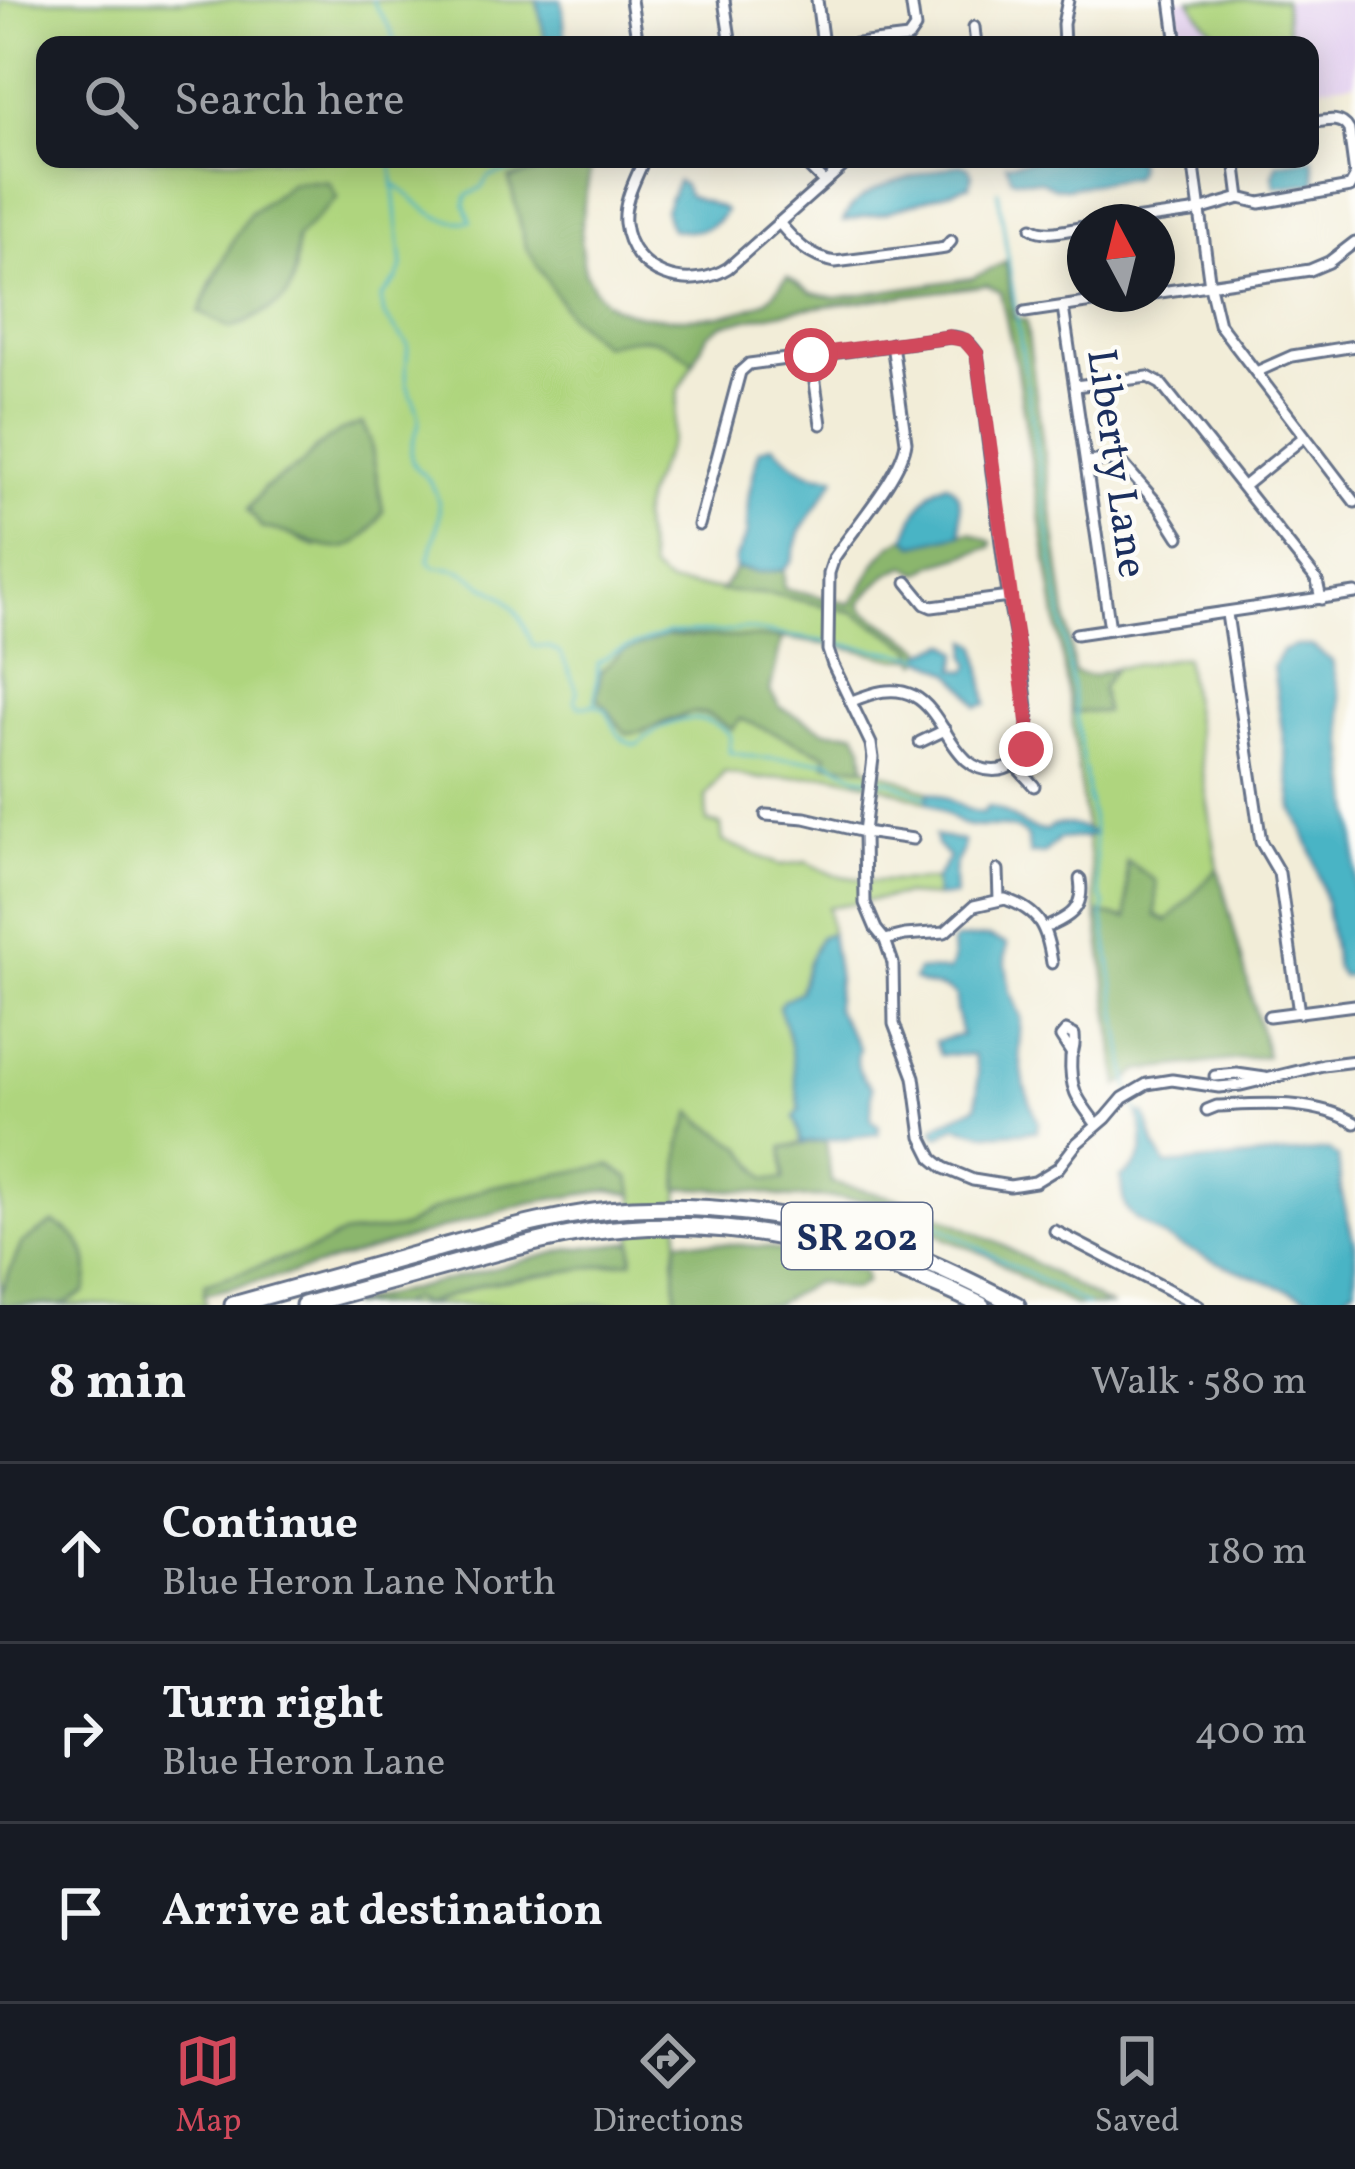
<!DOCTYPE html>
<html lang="en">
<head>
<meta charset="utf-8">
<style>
  :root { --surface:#171b24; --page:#242831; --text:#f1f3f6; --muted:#9ea1a6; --line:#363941; --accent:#d1495b }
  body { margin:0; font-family:Vollkorn,serif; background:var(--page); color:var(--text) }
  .compass { position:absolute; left:1067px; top:204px; width:108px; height:108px; border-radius:50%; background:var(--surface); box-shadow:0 6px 30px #0003; rotate:353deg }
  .stop { position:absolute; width:36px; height:36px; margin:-27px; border:9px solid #d1495b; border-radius:50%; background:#fff }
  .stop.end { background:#d1495b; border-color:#fff; box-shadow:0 3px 12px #0008 }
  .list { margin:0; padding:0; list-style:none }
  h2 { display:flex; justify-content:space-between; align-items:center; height:156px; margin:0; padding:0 48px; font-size:51px }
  h2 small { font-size:39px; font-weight:400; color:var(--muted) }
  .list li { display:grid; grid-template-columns:78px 1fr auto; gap:36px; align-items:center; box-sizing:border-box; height:180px; padding:0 48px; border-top:3px solid var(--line) }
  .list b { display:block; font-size:45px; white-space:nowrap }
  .list p { margin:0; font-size:39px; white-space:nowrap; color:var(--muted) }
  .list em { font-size:39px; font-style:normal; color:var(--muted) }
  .icon { flex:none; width:66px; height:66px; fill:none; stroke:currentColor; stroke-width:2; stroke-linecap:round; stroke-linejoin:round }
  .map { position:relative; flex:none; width:1355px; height:1305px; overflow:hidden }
  .search { position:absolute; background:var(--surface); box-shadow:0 6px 30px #0003; left:36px; right:36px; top:36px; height:132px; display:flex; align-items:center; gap:30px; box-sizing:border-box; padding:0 42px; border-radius:24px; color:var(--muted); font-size:45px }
  .sheet { height:696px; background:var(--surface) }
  nav { display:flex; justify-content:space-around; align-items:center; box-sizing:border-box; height:168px; border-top:3px solid var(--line); background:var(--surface); font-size:33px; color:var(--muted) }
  nav a { display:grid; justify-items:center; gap:6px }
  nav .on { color:var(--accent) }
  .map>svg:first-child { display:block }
  .built { fill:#e5d3f1 }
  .green { fill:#afd57e; stroke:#65826e; stroke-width:3; fill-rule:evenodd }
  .forest { fill:#8bb66d; stroke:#537266; stroke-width:3 }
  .water { fill:#48b4c5; stroke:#327292; stroke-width:3 }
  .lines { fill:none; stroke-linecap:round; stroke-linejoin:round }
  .stream { stroke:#48b4c5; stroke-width:3 }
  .minor-casing { stroke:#667289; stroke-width:15 }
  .highway-casing { stroke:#667289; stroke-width:21 }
  .minor { stroke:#fff; stroke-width:9 }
  .highway { stroke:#fff; stroke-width:15 }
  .route { stroke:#d1495b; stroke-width:15 }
  .labels { text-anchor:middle; stroke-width:9; stroke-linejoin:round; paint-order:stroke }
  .shield { fill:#fdfcf7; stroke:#5f6c8c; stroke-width:3 }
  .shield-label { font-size:39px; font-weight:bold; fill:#1b2f5e }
  .street-label { font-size:42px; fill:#1b2f5e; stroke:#fdfcf7 }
</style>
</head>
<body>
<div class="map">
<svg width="1355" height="1305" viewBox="0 0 1355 1305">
  <rect width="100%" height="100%" fill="#fdfcf7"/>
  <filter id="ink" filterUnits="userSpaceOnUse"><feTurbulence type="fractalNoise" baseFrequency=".00833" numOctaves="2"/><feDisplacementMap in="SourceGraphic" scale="24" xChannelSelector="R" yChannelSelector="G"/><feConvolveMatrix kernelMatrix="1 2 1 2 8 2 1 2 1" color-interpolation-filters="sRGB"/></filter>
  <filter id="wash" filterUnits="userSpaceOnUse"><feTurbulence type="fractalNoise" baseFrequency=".004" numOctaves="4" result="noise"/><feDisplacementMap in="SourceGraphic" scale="48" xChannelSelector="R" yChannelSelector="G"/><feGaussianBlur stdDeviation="2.7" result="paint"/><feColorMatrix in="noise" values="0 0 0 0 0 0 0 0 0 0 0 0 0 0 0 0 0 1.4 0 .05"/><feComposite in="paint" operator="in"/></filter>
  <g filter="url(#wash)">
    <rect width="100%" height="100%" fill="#f2edd8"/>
    <!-- built -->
    <path class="built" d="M1175,0H1355V82L1310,88V45H1181Z"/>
    <!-- green -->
    <g class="green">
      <path d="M0,0H537L546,45H45V159H555L537,172L510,178L603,345C644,334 660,335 694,362L679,390L672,438L647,493L641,518L651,570L669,584L777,595L853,612L914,649L915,658L898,659L844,647L782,638L666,636L597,698L611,710L618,725L640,733L691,713L707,715L732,729L740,718L827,755L826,764C868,764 891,775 929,792L927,802L884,787L832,775L762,779L724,772L706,797L707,822L721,825L723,841L780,865L806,862L834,875L873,881L935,880L936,897L905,895L828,907L831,933L820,937L808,962L800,992L783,1001L779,1007C791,1038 796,1072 799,1105C801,1119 796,1129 802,1143L783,1147L784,1180L765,1179C746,1146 721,1135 692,1113L681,1142L678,1240L674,1258L677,1286L675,1305H398L411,1297L433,1302L483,1284L632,1261L634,1195L629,1178L431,1211L403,1228L341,1235L316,1248L206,1284L204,1294L206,1305H61L53,1223L22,1243L0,1294ZM292,183L307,225L297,238L295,268L284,299L246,323L231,328L200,312L213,279L250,213ZM370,439L383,511L316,547L279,530L264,488L302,464L316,448Z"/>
      <path d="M1190,0H1284L1289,45C1239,45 1218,48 1190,0Z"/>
      <path d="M1185,657L1218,868L1169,921L1156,916L1127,863V919L1097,913L1087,837L1093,833L1086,829L1071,712H1105L1102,687L1115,668Z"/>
    </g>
    <!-- forest -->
    <g class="forest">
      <path d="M555,159H593C585,194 576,235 585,271C587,279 598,295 605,301C634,326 738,322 768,299C775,293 781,284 787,277L812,293L836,298L972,278L1006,262L1013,318L1026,320L1074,673L1092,676L1115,668L1102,687L1105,712H1071L1016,364L1000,292L987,285L800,309L723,324L707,335L694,362C660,335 644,334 603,345L569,316L526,247L509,179L537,172Z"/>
      <path d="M308,181L329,182L337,198L297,238C296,256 297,282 285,298C276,308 243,324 230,328L199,312L234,238L250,214L292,183Z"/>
      <path d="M362,423L370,439L383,511C344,580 315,533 262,528L248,510L264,488L302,464L316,448L340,431Z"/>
      <path d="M970,532L992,542L991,547L935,564L920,573L906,566C885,573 873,586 860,604L865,611L923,648V659L919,663L915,658L914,649L853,612L777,595L721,591L736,569L761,572L784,570V588L850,604C872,579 872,552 906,537L914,545Z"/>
      <path d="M666,636L782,638L770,691L780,707L826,731L856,732L863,746L865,767L825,764L827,755L741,719L732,729C724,724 714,717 705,714C680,708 653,733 627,734C615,722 610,709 597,698L601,671L623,651Z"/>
      <path d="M1127,861L1156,881V916L1168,921L1218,868L1267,1056L1139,1071L1119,1086L1097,913L1127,918Z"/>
      <path d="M692,1112L704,1123L742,1147L766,1179H784L783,1147L826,1141L831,1182L910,1202L1004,1246L1109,1305H1074L1021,1277L988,1255L947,1240L878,1201L820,1197L791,1198L749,1191L694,1188L678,1189L681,1142Z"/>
      <path d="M610,1165L629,1178L634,1195L609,1190L528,1203L290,1274L204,1294L205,1284L316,1248L341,1235L403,1228L431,1211L488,1187Z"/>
      <path d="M53,1223C85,1236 93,1260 85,1292L61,1305H0V1294L22,1243Z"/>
      <path d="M678,1240L767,1247L864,1271L866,1282L854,1290L815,1282L774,1305H675C677,1283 673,1262 678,1240Z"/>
      <path d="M633,1242L632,1261L483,1284L422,1305L411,1298L398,1305H348L570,1249Z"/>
    </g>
    <!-- water -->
    <g class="water">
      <path d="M537,0H562L566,45H546Z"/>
      <path d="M1313,158L1316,183L1275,187L1273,175L1278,163Z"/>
      <path d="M1041,159H1137V170L1133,177L1066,188L1054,187L1041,181L1012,179L1006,164Z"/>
      <path d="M960,164L968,167L972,174L970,185L888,212L843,221C859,181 924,176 960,164Z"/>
      <path d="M677,181L684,185L688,195L722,208L725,211C714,231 692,234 671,229L665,210Z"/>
      <path d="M773,445C784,455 800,472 816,474C823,476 829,474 836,477L800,532L792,561L784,570L761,572L736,569L735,560L747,534L748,498L759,450Z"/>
      <path d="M947,483C965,495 960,516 961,534L914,545L906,537C914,515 924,491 947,483Z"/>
      <path d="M969,640L978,645L987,704L977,706C960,678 952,671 923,659V653L948,643L959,652L956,669L967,671L971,665L967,656Z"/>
      <path d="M1296,646H1312L1332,661L1340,697L1355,836V974L1343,977L1336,968L1325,900L1311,849L1293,808L1273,666L1282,651Z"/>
      <path d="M929,792C950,795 962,812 983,813L987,807C1007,807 1020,828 1039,830C1053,832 1043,828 1057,825C1068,822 1084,828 1094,834L1087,837L1059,839L1044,854H1030C1028,848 1029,840 1025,835C1013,820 978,832 960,823C948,817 940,808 927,802Z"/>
      <path d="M935,836L963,841C964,853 960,854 956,863C952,874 955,885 955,896L936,897L935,880L949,858L937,845Z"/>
      <path d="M831,933L838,979L835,1008L859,1048C854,1066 859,1074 872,1087L871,1119L879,1126L878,1134L802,1143L795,1117L800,1108L788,1032L779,1007L783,1001L800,992L808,962L820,937Z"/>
      <path d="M988,937L1007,944L1005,958L1010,991L1021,1017L1019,1050L1025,1088L1038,1122L1037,1131L987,1134L956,1126L938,1137L933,1129L938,1125L977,1106L978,1073L974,1055H940L935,1041L962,1035L956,1010V996C942,983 928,990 914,979L918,970L949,971L953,962L952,943L958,939Z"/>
      <path d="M1138,1112L1146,1115L1156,1148L1166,1165L1328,1150L1338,1157L1341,1190L1355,1247V1287L1338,1301L1322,1302C1285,1289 1139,1238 1125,1206C1122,1198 1122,1186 1121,1177C1148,1163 1146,1138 1138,1112Z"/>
    </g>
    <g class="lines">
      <!-- stream -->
      <g class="stream">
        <path d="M372,0L391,30L395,45"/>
        <path d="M391,159L402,267L398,278L381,298L384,315L408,345C407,358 405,371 407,384C410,396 419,407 419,420C419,432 409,445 411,457C412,468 422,472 428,479C450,509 434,531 429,561L435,567C455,568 462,569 478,582C486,588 496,591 503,597C520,611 525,628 533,646L549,647L561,654L577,690L575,701L579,706L595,705L605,709C615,724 616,742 637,745C665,720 699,708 730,734L729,752L759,758L829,761L858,777L890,781L927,797"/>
        <path d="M396,185C420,204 436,226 471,221L465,205L467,196L482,187L488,177L551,159"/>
        <path d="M998,191L1094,834C1096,853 1095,891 1105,905L1103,914L1129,1089"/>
        <path d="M595,705L598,663L613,653L668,633L722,632L745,629L923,657"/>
        <path d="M1132,1098L1138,1112"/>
        <path d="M908,1210L1087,1305"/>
      </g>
    </g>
  </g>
  <g filter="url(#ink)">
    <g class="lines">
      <!-- minor casing -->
      <g class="minor-casing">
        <g id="minor">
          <path d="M631,0L638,45"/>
          <path d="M724,0L731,45"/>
          <path d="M817,0L823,45"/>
          <path d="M1171,0L1177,45"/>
          <path d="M974,27L976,45"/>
          <path d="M849,45L908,38L915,28L911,0"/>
          <path d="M1064,45L1063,24L1068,0"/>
          <path d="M1310,123C1324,121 1341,115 1349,130L1355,175"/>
          <path d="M644,159C636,179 623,201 625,223C631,275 688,293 728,268L851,159"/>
          <path d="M801,159L823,181"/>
          <path d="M1193,159L1210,286L1219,324L1355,502"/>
          <path d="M1235,159L1240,198"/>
          <path d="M1119,222L1192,212L1240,198L1260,203L1350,187L1355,178"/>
          <path d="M780,224C796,243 809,257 835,262L939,249L945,248L951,241"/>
          <path d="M1032,228C1046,237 1069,229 1085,227"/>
          <path d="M1063,307L1110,629"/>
          <path d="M1025,312L1310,270L1329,262L1355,242"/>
          <path d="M892,344L906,442C902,474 854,528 834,558L829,573L828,650L833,665L871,744L873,758L864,832L865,903L876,929L885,940L893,963L894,1024L914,1077L922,1137L933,1159L944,1168L973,1180L1010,1186L1035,1182L1058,1168L1077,1143L1106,1118L1123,1098L1147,1084L1172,1080L1219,1087L1241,1085L1323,1065L1355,1061"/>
          <path d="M811,355L821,424"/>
          <path d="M1256,372L1292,356L1355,346"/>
          <path d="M1075,386L1148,377L1161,384L1312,574L1317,581L1321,599"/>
          <path d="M1087,462L1105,460L1122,463L1160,507L1179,537"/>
          <path d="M1244,486L1304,437"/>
          <path d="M699,525L740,372L749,364L950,337C964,337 970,343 977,354C988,436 997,519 1009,601C1014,632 1035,722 1026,747C1022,759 1013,768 1000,770C952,776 948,714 914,696C893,685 872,693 852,701"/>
          <path d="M907,582L925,604L932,607L1009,597"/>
          <path d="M1227,614L1261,842L1279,873L1299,1013"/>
          <path d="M1076,634L1355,593"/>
          <path d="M920,742L945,730"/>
          <path d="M1015,765L1034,786"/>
          <path d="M766,815L805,818L864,832L913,839"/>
          <path d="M998,870L999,899"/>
          <path d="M1045,928C1070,917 1085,909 1080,879"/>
          <path d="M885,940L905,935L945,932L974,906L1005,899C1040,911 1047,928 1052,963"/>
          <path d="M1269,1016L1355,1005"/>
          <path d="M1072,1054L1061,1037L1066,1031L1074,1035C1075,1043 1074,1049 1071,1057C1069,1090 1078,1100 1097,1125"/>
          <path d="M1215,1076L1237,1074L1265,1078"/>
          <path d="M1207,1110L1217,1106C1263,1104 1314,1099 1355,1123"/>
          <path d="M1055,1231L1198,1305"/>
        </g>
      </g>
      <!-- highway casing -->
      <g class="highway-casing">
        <g id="highway">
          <path d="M233,1305C300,1286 368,1268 435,1249C500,1231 565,1212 632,1208C709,1204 793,1214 867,1238C919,1256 968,1280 1017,1305"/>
          <path d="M304,1305C357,1290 411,1276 464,1261C505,1250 547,1238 589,1232C726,1212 858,1245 981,1305"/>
        </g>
      </g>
      <!-- minor -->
      <use href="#minor" class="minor"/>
      <!-- highway -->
      <use href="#highway" class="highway"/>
    </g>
  </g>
  <g class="lines" filter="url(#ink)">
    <!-- route -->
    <path class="route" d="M811,355L950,337L965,340L977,354L1028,724L1026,749"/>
  </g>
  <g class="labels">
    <!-- shield labels -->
    <rect class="shield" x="782" y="1203" width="150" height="66" rx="9"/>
    <g class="shield-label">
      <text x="857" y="1250">SR 202</text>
    </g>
    <!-- street labels -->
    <g class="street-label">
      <text transform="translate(1119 463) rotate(82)" y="15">Liberty Lane</text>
    </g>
  </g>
</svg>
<svg class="compass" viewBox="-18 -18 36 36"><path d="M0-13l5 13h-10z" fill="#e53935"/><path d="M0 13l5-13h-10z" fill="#9ea1a6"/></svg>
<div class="stop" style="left:811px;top:355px"></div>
<div class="stop end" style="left:1026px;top:749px"></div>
<div class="search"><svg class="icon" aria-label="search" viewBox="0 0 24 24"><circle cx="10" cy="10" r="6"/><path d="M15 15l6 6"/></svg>Search here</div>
</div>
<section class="sheet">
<h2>8 min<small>Walk · 580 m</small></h2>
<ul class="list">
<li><svg class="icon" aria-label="ahead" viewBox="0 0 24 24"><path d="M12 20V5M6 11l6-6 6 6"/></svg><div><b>Continue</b><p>Blue Heron Lane North</p></div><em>180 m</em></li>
<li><svg class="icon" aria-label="right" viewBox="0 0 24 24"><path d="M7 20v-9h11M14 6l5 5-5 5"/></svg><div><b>Turn right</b><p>Blue Heron Lane</p></div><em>400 m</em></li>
<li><svg class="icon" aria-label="arrive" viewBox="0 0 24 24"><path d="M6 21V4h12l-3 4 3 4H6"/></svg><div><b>Arrive at destination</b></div></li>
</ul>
</section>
<nav>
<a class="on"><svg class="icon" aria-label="map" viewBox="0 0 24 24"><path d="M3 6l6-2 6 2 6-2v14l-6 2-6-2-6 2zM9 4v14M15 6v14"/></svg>Map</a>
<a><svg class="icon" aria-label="directions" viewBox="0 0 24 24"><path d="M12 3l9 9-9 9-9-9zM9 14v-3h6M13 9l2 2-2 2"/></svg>Directions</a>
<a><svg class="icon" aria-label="saved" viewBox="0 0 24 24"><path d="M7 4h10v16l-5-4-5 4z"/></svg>Saved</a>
</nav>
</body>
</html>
